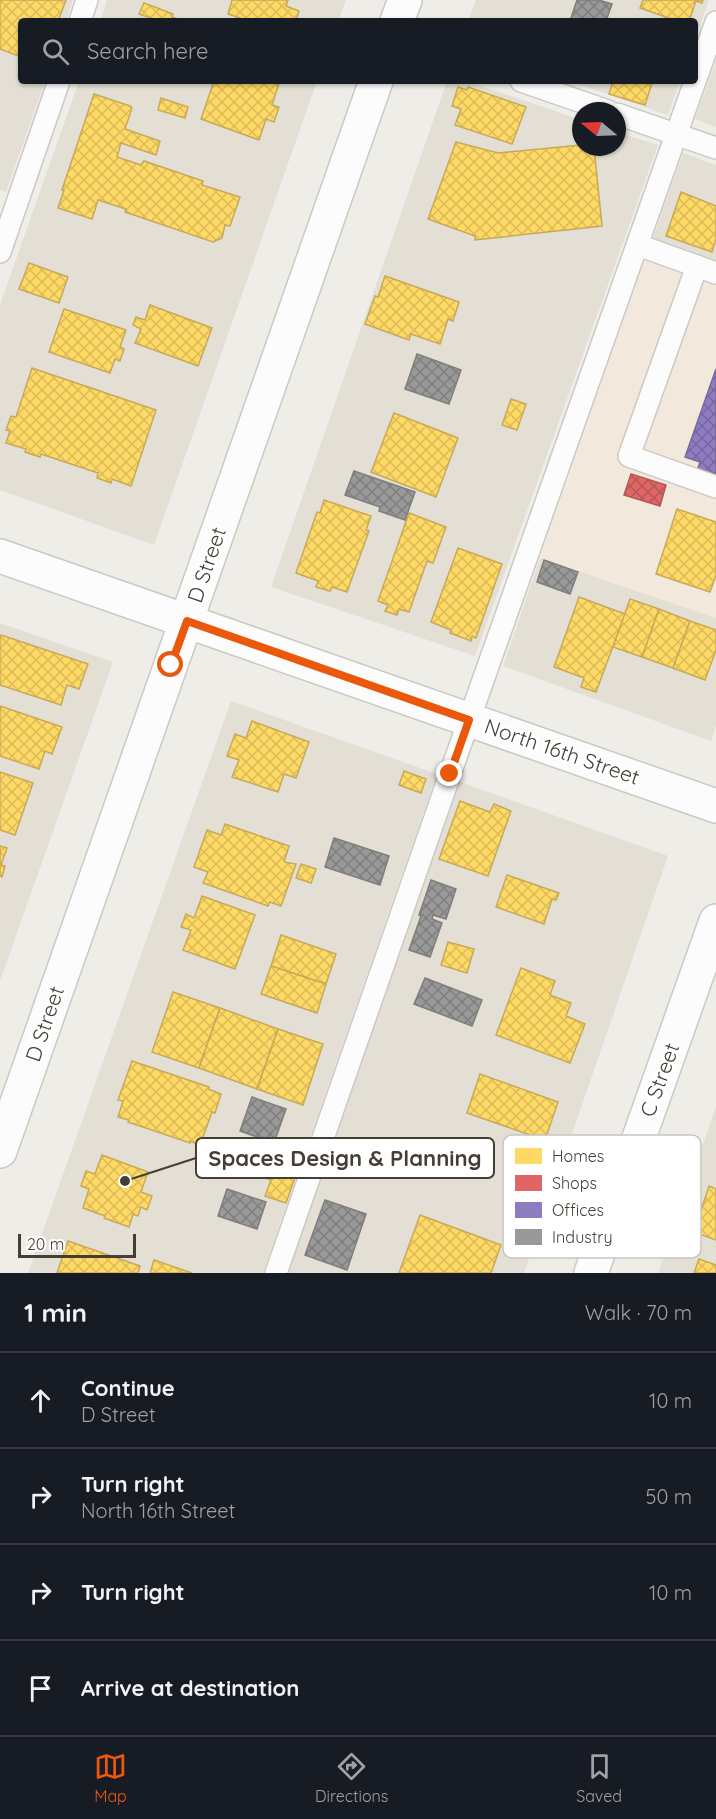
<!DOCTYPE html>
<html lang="en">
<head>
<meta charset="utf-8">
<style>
  :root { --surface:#171b24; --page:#242831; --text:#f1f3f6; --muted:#9ea1a6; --line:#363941; --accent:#ea580c }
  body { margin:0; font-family:Quicksand,sans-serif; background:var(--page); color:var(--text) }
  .compass { position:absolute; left:572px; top:102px; width:54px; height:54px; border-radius:50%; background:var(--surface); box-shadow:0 2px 4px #0004; rotate:289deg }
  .scale { position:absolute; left:18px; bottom:15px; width:118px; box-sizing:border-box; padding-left:6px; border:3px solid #453e35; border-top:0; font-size:16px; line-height:21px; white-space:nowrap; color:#453e35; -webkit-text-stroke:4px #fff; paint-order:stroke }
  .stop { position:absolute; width:18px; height:18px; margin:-14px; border:4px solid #ea580c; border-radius:50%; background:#fff }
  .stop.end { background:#ea580c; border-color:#fff; box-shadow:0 2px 6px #0008 }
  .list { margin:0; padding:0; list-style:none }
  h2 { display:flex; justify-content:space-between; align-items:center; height:78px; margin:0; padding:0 24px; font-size:26px }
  h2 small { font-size:20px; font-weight:400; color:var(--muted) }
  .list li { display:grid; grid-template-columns:39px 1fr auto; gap:18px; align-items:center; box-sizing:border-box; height:96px; padding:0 24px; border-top:2px solid var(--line) }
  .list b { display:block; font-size:22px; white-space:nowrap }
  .list p { margin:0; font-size:20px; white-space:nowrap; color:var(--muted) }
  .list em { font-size:20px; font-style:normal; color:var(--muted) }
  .icon { flex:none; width:33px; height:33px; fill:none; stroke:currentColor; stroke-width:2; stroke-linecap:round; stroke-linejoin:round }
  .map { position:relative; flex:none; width:716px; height:1273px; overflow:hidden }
  .search { position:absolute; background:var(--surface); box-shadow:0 2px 4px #0004; left:18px; right:18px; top:18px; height:66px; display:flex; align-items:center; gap:15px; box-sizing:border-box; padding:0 21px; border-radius:6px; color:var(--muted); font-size:22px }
  .sheet { height:462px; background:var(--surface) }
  nav { display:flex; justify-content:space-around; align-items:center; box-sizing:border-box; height:84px; border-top:2px solid var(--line); background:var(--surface); font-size:16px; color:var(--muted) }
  nav a { display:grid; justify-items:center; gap:3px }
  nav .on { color:var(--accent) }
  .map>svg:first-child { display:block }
  .residential { fill:#e3dfd5 }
  .commercial { fill:#f2e8db }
  .homes { fill:url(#homes-cross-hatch); stroke:#c7aa57; stroke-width:1.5 }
  .shops { fill:url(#shops-cross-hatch); stroke:#b25a57; stroke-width:1.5 }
  .offices { fill:url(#offices-cross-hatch); stroke:#786998; stroke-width:1.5 }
  .industry { fill:url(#industry-cross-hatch); stroke:#807e7b; stroke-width:1.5 }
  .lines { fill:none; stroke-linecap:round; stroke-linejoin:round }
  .service-casing { stroke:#cbc9c4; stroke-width:24 }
  .minor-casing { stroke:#cbc9c4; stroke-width:36 }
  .tertiary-casing { stroke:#cbc9c4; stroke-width:36 }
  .service { stroke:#fdfcfc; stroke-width:21 }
  .minor { stroke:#fdfcfc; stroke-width:33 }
  .tertiary { stroke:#fdfcfc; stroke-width:33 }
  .route { stroke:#ea580c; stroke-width:8 }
  .labels { text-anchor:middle; stroke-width:6; stroke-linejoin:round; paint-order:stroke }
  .street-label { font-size:21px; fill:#453e35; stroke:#fff }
  .key { fill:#fff; stroke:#c7c5c2; stroke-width:1.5 }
  .key-label { font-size:16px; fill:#453e35 }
  .leader { fill:none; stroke:#453e35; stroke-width:2 }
  .callout-dot { fill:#453e35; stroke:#fff; stroke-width:2 }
  .callout { fill:#fff; stroke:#453e35; stroke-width:2 }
  .callout-label { font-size:22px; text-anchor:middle; font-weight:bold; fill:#453e35 }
</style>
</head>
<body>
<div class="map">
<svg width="716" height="1273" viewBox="0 0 716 1273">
  <defs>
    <pattern id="homes-cross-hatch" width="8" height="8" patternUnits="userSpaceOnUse" patternTransform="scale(1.5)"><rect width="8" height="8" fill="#ffd966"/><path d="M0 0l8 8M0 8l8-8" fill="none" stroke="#dcbb59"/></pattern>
    <pattern id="shops-cross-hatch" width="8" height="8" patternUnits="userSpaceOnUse" patternTransform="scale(1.5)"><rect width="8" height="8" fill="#e06666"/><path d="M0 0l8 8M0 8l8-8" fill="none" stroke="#b75555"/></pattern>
    <pattern id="offices-cross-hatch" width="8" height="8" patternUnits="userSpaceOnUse" patternTransform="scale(1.5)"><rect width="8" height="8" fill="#8e7cc3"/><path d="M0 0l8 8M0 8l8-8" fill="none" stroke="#76679f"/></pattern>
    <pattern id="industry-cross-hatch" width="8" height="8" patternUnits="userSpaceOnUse" patternTransform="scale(1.5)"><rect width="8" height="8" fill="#999"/><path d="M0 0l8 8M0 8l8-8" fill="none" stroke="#7f7e7e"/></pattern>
  </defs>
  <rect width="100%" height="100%" fill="#efede8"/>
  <!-- residential -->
  <g class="residential">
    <path d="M0,0H73L66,21H21V81H45L6,192L0,190Z"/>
    <path d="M107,0H346L338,21H100Z"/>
    <path d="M476,0H709L695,40V21H468Z"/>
    <path d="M716,61V127L695,119Z"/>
    <path d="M79,81H317L154,545L0,490V305Z"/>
    <path d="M447,81H467L581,120V147H617V132L658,145L475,656L271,587Z"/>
    <path d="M569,81H680L668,115Z"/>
    <path d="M683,153L716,165V260L653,238Z"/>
    <path d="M540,558L716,618V726L711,741L503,666Z"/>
    <path d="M0,623L113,662L0,981Z"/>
    <path d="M231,701L437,774L263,1273H28Z"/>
    <path d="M460,782L668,856L524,1273H287Z"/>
    <path d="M716,1107V1273H658Z"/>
  </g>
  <!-- commercial -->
  <path class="commercial" d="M653,238L716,260V618L540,558Z"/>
  <!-- homes -->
  <g class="homes">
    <path d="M0,0H66L58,21H21V57L0,49Z"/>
    <path d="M232,0H288L286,6L299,11L296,21H239L240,18L228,14Z"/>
    <path d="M643,0H703L702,3L696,1L689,21H677L640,8Z"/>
    <path d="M144,3L173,14L172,17L183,21H159L139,14Z"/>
    <path d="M214,81H274L279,83L272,105L279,107L274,122L266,119L259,140L201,119Z"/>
    <path d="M613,81H646L652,83L645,105L609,94Z"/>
    <path d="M458,87L467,90L468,87L526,107L512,144L455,125L461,109L452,106Z"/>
    <path d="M94,94L130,106L132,108L125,129L160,141L156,155L121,143L117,157L141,165L144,161L203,181L202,185L240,197L230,226L225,225L222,238L213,242L125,212L126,209L98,200L92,219L58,208L64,190H62Z"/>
    <path d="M161,98L188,107L185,118L158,110Z"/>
    <path d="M456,142L498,153L581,145V147H594L602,226L475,240V236L428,219Z"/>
    <path d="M681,192L716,206V239L712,252L666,236Z"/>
    <path d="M29,263L68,277L59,303L19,289Z"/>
    <path d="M385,276L459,302L453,321L448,319L440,344L411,334L409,340L365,324L375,296L378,297Z"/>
    <path d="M150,305L212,328L198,366L135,343L141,329L133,325L136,317L145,320Z"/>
    <path d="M64,309L126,330L120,347L124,349L120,361L115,359L110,373L49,352Z"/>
    <path d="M32,368L156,410L131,486L112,479L111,483L97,478L98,473L41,454L40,457L25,452L26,449L6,443L10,431L6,430L11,416L16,417Z"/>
    <path d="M511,399L526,404L517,430L502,425Z"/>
    <path d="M394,413L458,438L436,497L371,472Z"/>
    <path d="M324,500L371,516L366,530L369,531L347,592L332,587L330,591L316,587L318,581L296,573L317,512L320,513Z"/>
    <path d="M677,509L716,522V575L710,592L656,574Z"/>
    <path d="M409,513L446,527L433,563L427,561L409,612L399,609L397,615L385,611L388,605L378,601Z"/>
    <path d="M458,548L502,564L476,638L472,636L471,641L450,633L451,630L431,622Z"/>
    <path d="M579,597L625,614L596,692L581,687L584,678L554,667Z"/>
    <path d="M630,599L659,609L642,657L613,647Z"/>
    <path d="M659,609L690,621L673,668L642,657Z"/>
    <path d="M690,621L716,630V650L705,680L673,668Z"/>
    <path d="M1,635L88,664L79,689L67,685L61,705L0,685V639Z"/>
    <path d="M0,706L62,727L52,754L45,751L39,769L0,756Z"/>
    <path d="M252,721L309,742L296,778L284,774L278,792L232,777L239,760L227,756L235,734L246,738Z"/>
    <path d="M404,771L426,779L421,793L399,785Z"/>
    <path d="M0,772L33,783L15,835L0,830Z"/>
    <path d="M460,801L490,812L494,804L511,811L488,876L439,859Z"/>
    <path d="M225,824L289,846L284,862L296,864L281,906L270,902L268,906L203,883L208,872L194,867L207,830L221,835Z"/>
    <path d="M0,846L7,848L1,865L5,866L2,877L0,876Z"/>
    <path d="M301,864L316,869L311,883L296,878Z"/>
    <path d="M507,875L559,893L556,900L552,899L544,924L496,907Z"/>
    <path d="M202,896L255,915L235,969L183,950L191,930L181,927L186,914L194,918Z"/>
    <path d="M281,935L336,954L326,984L271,966Z"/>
    <path d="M448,942L474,949L467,973L441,965Z"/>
    <path d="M271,966L326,984L317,1013L261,994Z"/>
    <path d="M521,968L555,981L550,995L571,1003L566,1016L585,1024L570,1063L496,1035Z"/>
    <path d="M173,992L220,1008L199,1068L152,1052Z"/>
    <path d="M220,1008L278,1029L257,1089L199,1068Z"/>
    <path d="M278,1029L323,1044L303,1105L257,1089Z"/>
    <path d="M132,1061L209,1087L208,1089L221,1094L215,1113L212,1112L200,1145L190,1141V1143L128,1122L129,1120L118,1117L123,1101L118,1100Z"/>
    <path d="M480,1074L558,1102L545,1140L467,1113Z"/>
    <path d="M102,1155L148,1172L141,1192L152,1196L147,1210L141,1207L138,1216L133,1214L129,1227L104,1218L105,1216L83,1208L89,1189L81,1186L86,1171L95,1174Z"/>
    <path d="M279,1159L299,1166L286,1203L265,1196L271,1180L262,1177L267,1164L275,1167Z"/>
    <path d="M709,1186L716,1189V1240L694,1232Z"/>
    <path d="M420,1215L501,1245L491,1273H399Z"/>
    <path d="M68,1241L140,1266L138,1273H57Z"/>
    <path d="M699,1259L716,1265V1273H694Z"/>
    <path d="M154,1260L192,1273H150Z"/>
  </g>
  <!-- shops -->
  <path class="shops" d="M631,474L666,485L660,506L624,495Z"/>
  <!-- offices -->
  <path class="offices" d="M716,369V497L691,488L700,462L685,457Z"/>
  <!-- industry -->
  <g class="industry">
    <path d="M577,0H599L612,4L606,21H570Z"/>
    <path d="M417,354L461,370L449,404L405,389Z"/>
    <path d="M354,471L415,492L405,520L379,511L380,507L345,495Z"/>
    <path d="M544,560L578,572L570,594L537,582Z"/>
    <path d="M334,838L389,856L380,885L325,867Z"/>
    <path d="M431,880L456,889L446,919L433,915L432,919L442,923L430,957L409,950L421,916L419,915Z"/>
    <path d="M425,978L482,1000L472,1026L414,1004Z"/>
    <path d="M252,1097L286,1109L274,1143L240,1131Z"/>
    <path d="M227,1189L266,1202L257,1229L218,1216Z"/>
    <path d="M325,1200L366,1214L347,1270L305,1255Z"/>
  </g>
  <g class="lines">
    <!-- service casing -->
    <g class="service-casing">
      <g id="service">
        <path d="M80,21L87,0"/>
        <path d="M521,81L608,111"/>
        <path d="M617,114L716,148"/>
        <path d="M638,245L716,273"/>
        <path d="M0,252L59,81"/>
        <path d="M697,266L629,456L716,487"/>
        <path d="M276,1273L469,720L716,22"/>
      </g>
    </g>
    <!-- minor casing -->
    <g class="minor-casing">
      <g id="minor">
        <path d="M397,21L405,0"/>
        <path d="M0,556L716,806"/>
        <path d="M0,1151L376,81"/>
      </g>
    </g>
    <!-- tertiary casing -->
    <g class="tertiary-casing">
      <path id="tertiary" d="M591,1273L716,921"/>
    </g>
    <!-- service -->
    <use href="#service" class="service"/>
    <!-- minor -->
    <use href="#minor" class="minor"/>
    <!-- tertiary -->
    <use href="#tertiary" class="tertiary"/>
  </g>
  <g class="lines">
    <!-- route -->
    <path class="route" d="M171,665L187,621L469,720L450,774"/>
  </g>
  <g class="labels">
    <!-- street labels -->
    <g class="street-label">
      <text transform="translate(207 565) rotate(-71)" y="7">D Street</text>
      <text transform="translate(562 752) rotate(19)" y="7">North 16th Street</text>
      <text transform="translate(45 1024) rotate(-71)" y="7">D Street</text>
      <text transform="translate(660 1080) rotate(-70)" y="7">C Street</text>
    </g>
  </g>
  <!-- legend -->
  <rect x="503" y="1135" width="198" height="123" rx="9" class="key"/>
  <rect x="515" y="1148" width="27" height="16" fill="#ffd966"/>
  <rect x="515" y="1175" width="27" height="16" fill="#e06666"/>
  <rect x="515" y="1202" width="27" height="16" fill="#8e7cc3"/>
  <rect x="515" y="1229" width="27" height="16" fill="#999"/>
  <g class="key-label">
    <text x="552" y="1162">Homes</text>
    <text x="552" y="1189">Shops</text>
    <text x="552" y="1216">Offices</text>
    <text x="552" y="1243">Industry</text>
  </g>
  <!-- callouts -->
  <path class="leader" d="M125 1181L196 1158"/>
  <circle class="callout-dot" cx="125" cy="1181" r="6"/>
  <rect class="callout" x="196" y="1138" width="298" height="40" rx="6"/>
  <g class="callout-label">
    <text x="345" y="1166">Spaces Design &amp; Planning</text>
  </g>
</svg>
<svg class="compass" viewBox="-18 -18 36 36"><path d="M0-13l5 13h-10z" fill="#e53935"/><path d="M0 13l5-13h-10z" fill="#9ea1a6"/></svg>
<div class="scale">20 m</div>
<div class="stop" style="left:171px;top:665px"></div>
<div class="stop end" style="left:450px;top:774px"></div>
<div class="search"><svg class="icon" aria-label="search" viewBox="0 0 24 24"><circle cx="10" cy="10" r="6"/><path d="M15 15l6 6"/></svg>Search here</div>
</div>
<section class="sheet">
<h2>1 min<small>Walk · 70 m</small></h2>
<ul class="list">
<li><svg class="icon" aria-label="ahead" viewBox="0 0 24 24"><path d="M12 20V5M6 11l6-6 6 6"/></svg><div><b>Continue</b><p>D Street</p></div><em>10 m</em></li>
<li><svg class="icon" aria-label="right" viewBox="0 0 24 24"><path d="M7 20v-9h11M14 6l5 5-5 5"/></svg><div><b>Turn right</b><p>North 16th Street</p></div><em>50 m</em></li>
<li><svg class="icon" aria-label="right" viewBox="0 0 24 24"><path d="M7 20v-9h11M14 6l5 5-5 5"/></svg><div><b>Turn right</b></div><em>10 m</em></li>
<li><svg class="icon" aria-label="arrive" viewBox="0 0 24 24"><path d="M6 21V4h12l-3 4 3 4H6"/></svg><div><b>Arrive at destination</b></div></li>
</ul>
</section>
<nav>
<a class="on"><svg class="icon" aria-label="map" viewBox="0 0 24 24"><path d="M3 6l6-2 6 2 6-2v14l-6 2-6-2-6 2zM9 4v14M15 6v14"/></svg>Map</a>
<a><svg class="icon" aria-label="directions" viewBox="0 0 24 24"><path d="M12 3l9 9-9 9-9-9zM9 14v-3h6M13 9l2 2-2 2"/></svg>Directions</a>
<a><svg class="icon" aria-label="saved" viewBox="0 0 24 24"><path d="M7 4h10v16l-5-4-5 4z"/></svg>Saved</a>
</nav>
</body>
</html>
